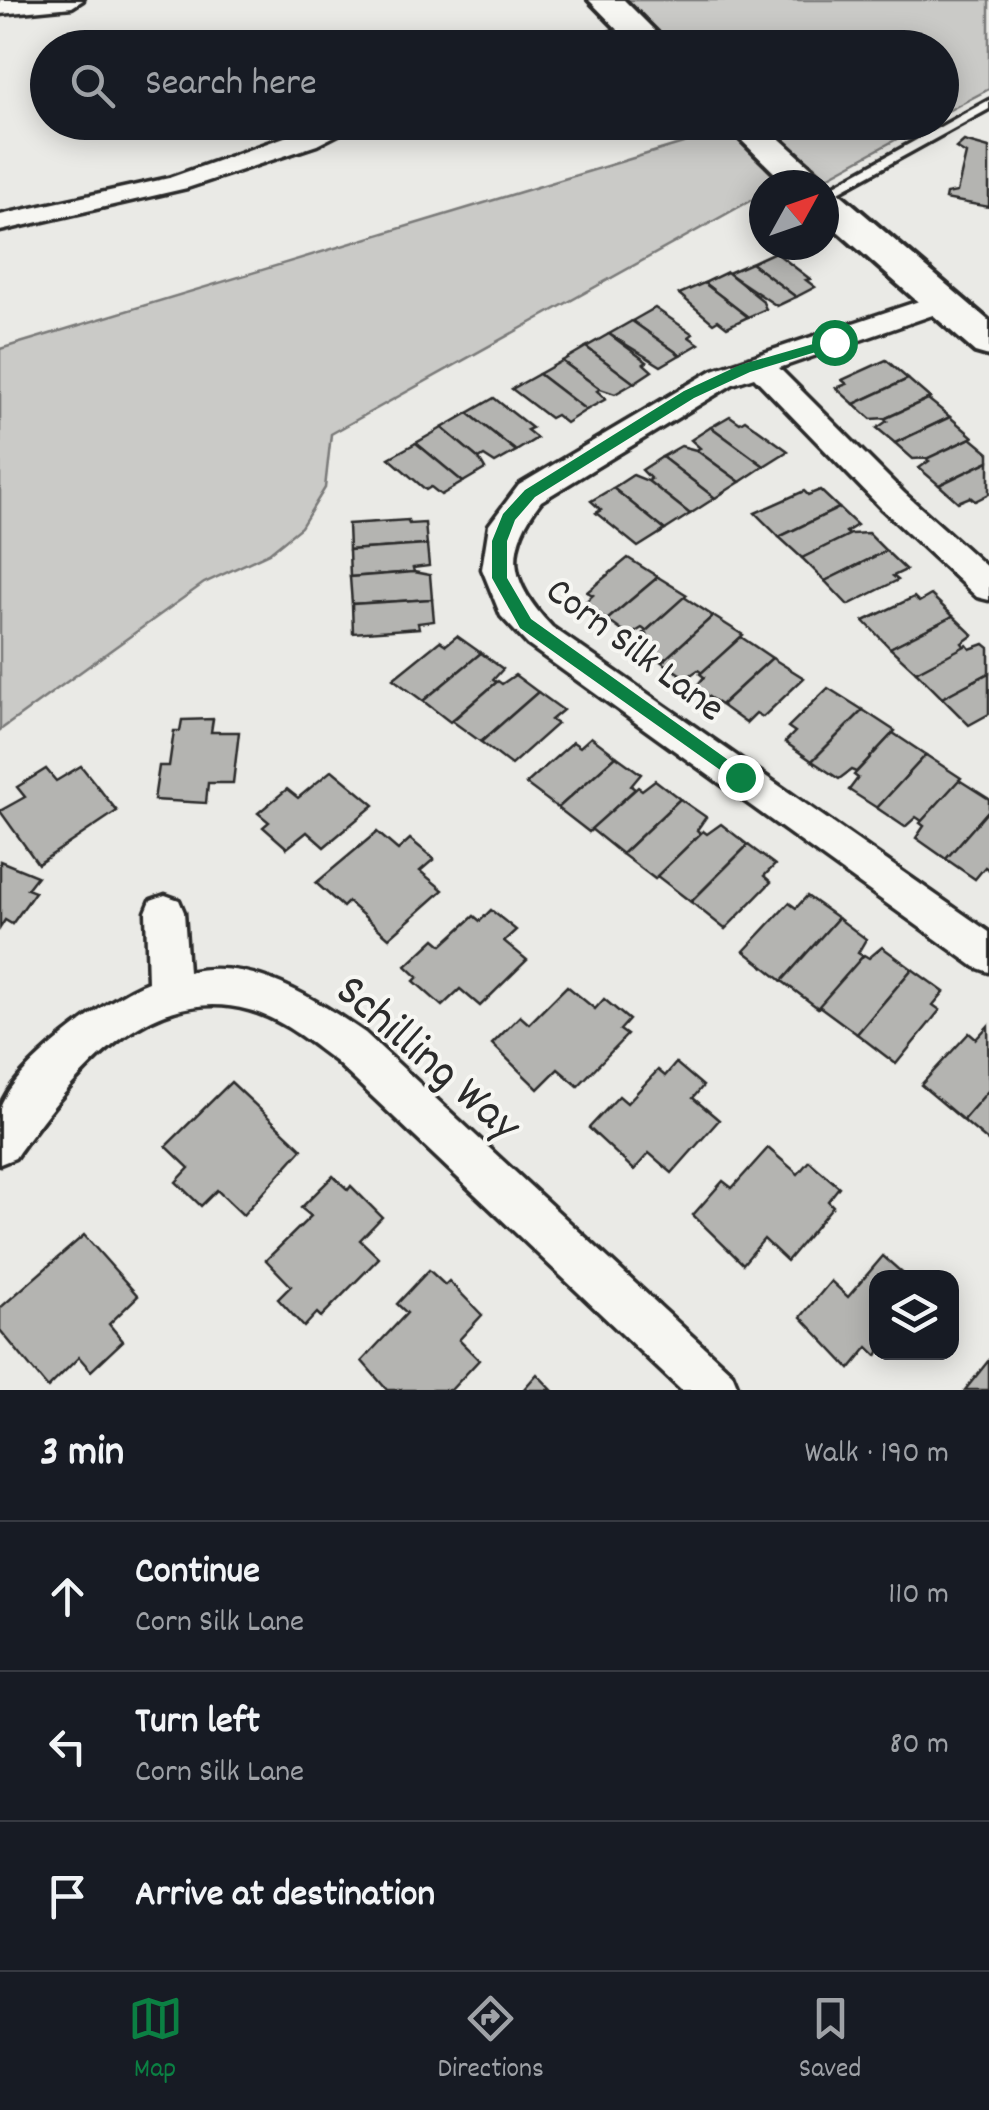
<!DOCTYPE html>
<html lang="en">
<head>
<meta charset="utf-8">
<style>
  :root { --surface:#171b24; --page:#242831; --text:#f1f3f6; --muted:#9ea1a6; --line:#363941; --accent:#0b8043 }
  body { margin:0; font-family:Dekko,sans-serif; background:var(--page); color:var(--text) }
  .controls { position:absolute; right:30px; bottom:30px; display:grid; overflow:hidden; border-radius:20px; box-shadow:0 5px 25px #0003 }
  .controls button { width:90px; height:90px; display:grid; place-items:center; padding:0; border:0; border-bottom:2px solid var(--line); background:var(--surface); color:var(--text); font:50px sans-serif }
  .compass { position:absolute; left:749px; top:170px; width:90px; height:90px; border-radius:50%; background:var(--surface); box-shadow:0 5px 25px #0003; rotate:50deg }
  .stop { position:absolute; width:30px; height:30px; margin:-22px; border:8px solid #0b8043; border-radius:50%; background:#fff }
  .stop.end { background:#0b8043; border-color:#fff; box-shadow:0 2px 10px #0008 }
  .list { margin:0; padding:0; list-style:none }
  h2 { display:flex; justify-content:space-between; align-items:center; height:130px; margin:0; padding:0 40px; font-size:42px }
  h2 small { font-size:32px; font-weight:400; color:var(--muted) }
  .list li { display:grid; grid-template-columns:65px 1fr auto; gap:30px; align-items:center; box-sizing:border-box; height:150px; padding:0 40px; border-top:2px solid var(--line) }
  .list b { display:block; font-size:38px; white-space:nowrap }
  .list p { margin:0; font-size:32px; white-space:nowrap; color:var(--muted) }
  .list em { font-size:32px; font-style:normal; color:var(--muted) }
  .icon { flex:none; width:55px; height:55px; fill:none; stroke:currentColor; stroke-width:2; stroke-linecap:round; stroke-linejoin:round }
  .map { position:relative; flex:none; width:989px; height:1390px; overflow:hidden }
  .search { position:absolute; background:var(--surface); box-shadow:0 5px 25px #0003; left:30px; right:30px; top:30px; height:110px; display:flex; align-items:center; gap:25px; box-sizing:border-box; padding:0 35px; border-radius:55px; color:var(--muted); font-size:38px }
  .sheet { height:580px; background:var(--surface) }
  nav { display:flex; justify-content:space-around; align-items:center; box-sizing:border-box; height:140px; border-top:2px solid var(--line); background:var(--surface); font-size:28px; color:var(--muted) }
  nav a { display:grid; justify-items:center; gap:5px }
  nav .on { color:var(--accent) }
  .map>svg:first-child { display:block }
  .green { fill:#cacac7; stroke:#7a7a79; stroke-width:2.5 }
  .building { fill:#b4b4b1; stroke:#2b2b2b; stroke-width:2.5 }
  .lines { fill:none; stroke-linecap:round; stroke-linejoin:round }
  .lane-casing { stroke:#2b2b2b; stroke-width:7 }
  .street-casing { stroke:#2b2b2b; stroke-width:7 }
  .secondary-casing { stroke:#2b2b2b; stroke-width:8 }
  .lane { fill:#f6f6f2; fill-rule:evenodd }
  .street { fill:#f6f6f2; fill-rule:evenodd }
  .secondary { fill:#f6f6f2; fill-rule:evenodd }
  .route { fill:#0b8043 }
  .labels { text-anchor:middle; stroke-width:8; stroke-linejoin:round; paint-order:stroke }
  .street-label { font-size:40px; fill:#2b2b2b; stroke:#f6f6f2 }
  .near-street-label { font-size:48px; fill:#2b2b2b; stroke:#f6f6f2 }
</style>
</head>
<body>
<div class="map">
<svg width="989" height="1390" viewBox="0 0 989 1390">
  <rect width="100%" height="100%" fill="#eaeae6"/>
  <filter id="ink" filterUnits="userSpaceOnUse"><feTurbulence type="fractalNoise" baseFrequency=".01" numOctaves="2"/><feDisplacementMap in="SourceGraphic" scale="20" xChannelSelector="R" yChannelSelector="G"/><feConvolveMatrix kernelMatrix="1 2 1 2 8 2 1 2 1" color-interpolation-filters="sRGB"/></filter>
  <g filter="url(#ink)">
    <!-- green -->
    <g class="green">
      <path d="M624,0H989V89L942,114V48L675,47Z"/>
      <path d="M759,123H926L822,180Z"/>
      <path d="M733,128L789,179L764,185V193L331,434L325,488L301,527L269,553L204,583L0,730V349Z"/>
    </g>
    <!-- building -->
    <g class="building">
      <path d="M964,141L989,148V207L945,199L946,194L957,192L966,154L956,148Z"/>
      <path d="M775,252L810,279L806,280L815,287L796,297L751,263Z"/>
      <path d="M751,263L796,297L777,306L728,273Z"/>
      <path d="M727,272L762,300L766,309L748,317L704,283Z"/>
      <path d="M704,283L748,317L727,327L718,320L713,323L679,294Z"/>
      <path d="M655,308L693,334L689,337L699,344L680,355L632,321Z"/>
      <path d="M632,321L680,355L661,366L609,334Z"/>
      <path d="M609,334L647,362L644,364L652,371L634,383L586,347Z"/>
      <path d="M586,347L634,383L615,394L600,389L562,361Z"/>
      <path d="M886,360L908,379L854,404L836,388L847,384L842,380Z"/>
      <path d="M562,361L600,389L597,391L606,399L586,410L539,374Z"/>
      <path d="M539,374L586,410L566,423L556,415L550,418L512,389Z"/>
      <path d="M908,379L930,398L886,418L871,419L854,404Z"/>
      <path d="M494,398L532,428L527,430L537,438L516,451L468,413Z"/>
      <path d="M928,399L950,417L895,443L877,428L887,421L884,419Z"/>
      <path d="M468,413L516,451L495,463L484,456L479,459L442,428Z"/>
      <path d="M730,416L740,423L745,420L788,451L764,466L711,427Z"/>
      <path d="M950,417L973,437L929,458L913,459L895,443Z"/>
      <path d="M711,427L764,466L740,482L696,450L700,448L691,440Z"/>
      <path d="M442,428L479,459L485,469L463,482L416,443Z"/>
      <path d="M971,438L989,453V461L939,485L919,468L929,461L926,459Z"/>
      <path d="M416,443L463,482L441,495L431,487L426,490L389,458Z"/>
      <path d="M681,446L696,450L740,482L715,498L662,457Z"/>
      <path d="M662,457L715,498L690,514L648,481L651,479L642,470Z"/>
      <path d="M989,461V494L975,501L970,497L958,502L939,485Z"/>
      <path d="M633,475L648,481L690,514L665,530L613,488Z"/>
      <path d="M613,488L665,530L638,547L596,513L601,510L591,501Z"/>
      <path d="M820,490L839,508L779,537L755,513L804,491L808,495Z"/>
      <path d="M839,508L857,525L846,532L849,535L802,558L779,537Z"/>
      <path d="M408,520L409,524L425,523L427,545L349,550L348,524Z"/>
      <path d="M868,533L886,551L825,581L802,558L851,534Z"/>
      <path d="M427,545L429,566L413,568L414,572L350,577L349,550Z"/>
      <path d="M886,551L906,570L893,576L898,580L848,605L825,581Z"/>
      <path d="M628,558L658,577L607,620L583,604L593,595L587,592Z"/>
      <path d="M414,572L430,575L432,599L352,604L350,577Z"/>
      <path d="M658,577L687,595L646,631L642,628L629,636L607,620Z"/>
      <path d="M931,595L953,616L890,648L864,621L914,597L919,602Z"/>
      <path d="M684,597L713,616L662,662L638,646L647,635L644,633Z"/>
      <path d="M432,599L434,621L418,623L419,628L353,633L352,604Z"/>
      <path d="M713,616L743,635L702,673L698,670L686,678L662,662Z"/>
      <path d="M953,616L973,635L962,643L965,647L916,672L890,648Z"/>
      <path d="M457,636L481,653L423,701L393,679L440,641L446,645Z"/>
      <path d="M741,637L772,658L721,705L695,688L704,677L700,674Z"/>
      <path d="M984,644L989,648V673L942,698L916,672L967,645L970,649Z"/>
      <path d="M481,653L503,669L493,680L497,682L450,722L423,701Z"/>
      <path d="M772,658L804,678L763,717L756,713L746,723L721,705Z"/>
      <path d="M989,673V714L969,725L942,698Z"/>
      <path d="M515,675L538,692L481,742L452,721L498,681L502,684Z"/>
      <path d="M828,688L863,710L812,761L785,742L795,732L788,727Z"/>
      <path d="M538,692L563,710L551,720L557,724L511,765L481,742Z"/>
      <path d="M863,710L895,731L856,772L851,770L839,779L812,761Z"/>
      <path d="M213,719L211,732H239L233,783H208L206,803L154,800L159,766H169L174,731H180L182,720Z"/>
      <path d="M893,733L926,755L877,808L849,790L858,778L854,775Z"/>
      <path d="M591,737L616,756L558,808L526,784L573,742L580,747Z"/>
      <path d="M926,755L961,778L922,821L916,817L905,827L877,808Z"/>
      <path d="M616,756L641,774L631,786L635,789L589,832L558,808Z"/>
      <path d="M81,766L117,811L38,864L0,811L25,797L17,787L46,769L56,781Z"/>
      <path d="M332,770L374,805L324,847L307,832L287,848L263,827L269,822L258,813L287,789L298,798Z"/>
      <path d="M655,780L680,799L622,854L591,829L638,787L642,790Z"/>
      <path d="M959,780L989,799V810L946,859L916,838L924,826L920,823Z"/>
      <path d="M680,799L706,817L697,830L701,834L655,879L622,854Z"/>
      <path d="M989,810V870L985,867L975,879L946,859Z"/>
      <path d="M721,824L748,845L691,902L657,876L703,831L707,834Z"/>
      <path d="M377,832L398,850L410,839L434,859L420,871L443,890L389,938L348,902L343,907L316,883Z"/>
      <path d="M748,845L775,865L764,876L771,882L725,929L691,902Z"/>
      <path d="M0,861L37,876L27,889L35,892L12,924L5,920L0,928Z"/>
      <path d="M807,896L838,918L782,981L744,951L789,903L796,908Z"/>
      <path d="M491,910L516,930L504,941L527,960L480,1006L460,989L442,1006L414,981L418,977L406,966L435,939L442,945L474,916L480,921Z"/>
      <path d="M838,918L866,939L858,953L863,956L818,1008L782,981Z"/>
      <path d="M882,947L912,969L857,1034L819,1006L864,955L869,958Z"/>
      <path d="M912,969L944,992L933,1005L940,1010L896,1064L857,1034Z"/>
      <path d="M567,986L595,1009L604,999L629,1020L620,1030L627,1035L578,1086L558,1069L538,1089L492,1044L520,1016L529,1024Z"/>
      <path d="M988,1026L989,1090L963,1120L921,1085L969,1033L976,1039Z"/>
      <path d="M676,1063L703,1086L693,1098L719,1120L672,1173L649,1153L634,1170L589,1128L619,1096L627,1103L658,1070L665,1076Z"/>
      <path d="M231,1082L302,1149L243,1215L217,1190L201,1206L176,1182L189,1168L166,1146Z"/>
      <path d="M989,1090V1142L963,1120Z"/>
      <path d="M768,1148L798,1174L809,1161L839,1187L828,1201L833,1206L787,1261L764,1239L743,1264L693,1215L723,1181L732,1188Z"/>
      <path d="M333,1176L348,1190L351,1186L382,1217L360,1240L379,1258L321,1317L317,1313L304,1327L278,1299L291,1286L266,1260L311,1216L301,1208Z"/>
      <path d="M84,1235L138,1296L109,1324L123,1341L91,1371L79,1357L48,1388L0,1330V1308Z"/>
      <path d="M883,1256L908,1278H876L879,1352L877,1356L868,1347L850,1369L801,1317L831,1281L848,1297Z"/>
      <path d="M429,1270L445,1285L449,1281L482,1315L459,1340L479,1360L451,1390H387L362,1361L407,1313L397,1304Z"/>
      <path d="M989,1360V1390H965Z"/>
      <path d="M537,1374L552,1390H523Z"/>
    </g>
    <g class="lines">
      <!-- lane casing -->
      <g class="lane-casing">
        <path id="lane" d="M989,100V109L824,200V191Z"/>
      </g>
      <!-- street casing -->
      <g class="street-casing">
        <g id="street">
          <path d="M0,0H83L72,7L0,14Z"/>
          <path d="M637,24L649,31L645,36L601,48H561Z"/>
          <path d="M327,122H362L317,145L187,188L0,231V215L169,178Z"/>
          <path d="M943,293L953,296L957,302L953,308L779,368L904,493L989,569V600L977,597L882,509L754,377L733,384L541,501C503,551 510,583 552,627L989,932V972L975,967L528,645L501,616L482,569L489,525L519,485L713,370Z"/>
          <path d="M165,895L179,900L184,912L188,972C252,957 315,999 365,1033L732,1373L739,1390H681L335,1061C308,1041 282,1019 249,1010C144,981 67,1085 15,1158L0,1164C0,1148 0,1124 0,1108C13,1067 108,997 148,982L146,912L151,900Z"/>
        </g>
      </g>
      <!-- secondary casing -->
      <g class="secondary-casing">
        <g id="secondary">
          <path d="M589,0H624L672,48H636Z"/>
          <path d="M723,122H761L822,177L825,188L837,191L989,321V356L975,352L824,219V185H787Z"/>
        </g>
      </g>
      <!-- lane -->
      <use href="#lane" class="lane"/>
      <!-- street -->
      <use href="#street" class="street"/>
      <!-- secondary -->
      <use href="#secondary" class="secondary"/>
    </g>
  </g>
  <!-- route -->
  <path class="route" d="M834,338L839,345L750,372L694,398L535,497L515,520L507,541V578L531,619L745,772V782L740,784L520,628L492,578V541L503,514L525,490L684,391L740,365Z"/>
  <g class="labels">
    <!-- street labels -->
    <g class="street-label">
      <text transform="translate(637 647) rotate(37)" y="14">Corn Silk Lane</text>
    </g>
    <!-- near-street labels -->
    <g class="near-street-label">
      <text transform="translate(431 1055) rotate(41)" y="17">Schilling Way</text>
    </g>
  </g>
</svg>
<div class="controls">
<button><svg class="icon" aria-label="layers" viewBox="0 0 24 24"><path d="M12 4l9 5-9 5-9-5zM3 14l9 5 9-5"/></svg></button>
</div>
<svg class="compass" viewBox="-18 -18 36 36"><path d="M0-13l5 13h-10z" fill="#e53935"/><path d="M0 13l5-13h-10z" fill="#9ea1a6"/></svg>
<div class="stop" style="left:834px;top:342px"></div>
<div class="stop end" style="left:740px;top:777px"></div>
<div class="search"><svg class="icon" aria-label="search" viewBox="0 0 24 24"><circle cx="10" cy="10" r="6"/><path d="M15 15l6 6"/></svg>Search here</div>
</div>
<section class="sheet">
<h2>3 min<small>Walk · 190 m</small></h2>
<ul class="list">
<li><svg class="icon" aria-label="ahead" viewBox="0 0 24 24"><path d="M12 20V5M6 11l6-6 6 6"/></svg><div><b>Continue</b><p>Corn Silk Lane</p></div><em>110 m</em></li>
<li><svg class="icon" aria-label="left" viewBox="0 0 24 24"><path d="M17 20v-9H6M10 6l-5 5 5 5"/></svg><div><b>Turn left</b><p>Corn Silk Lane</p></div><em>80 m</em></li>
<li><svg class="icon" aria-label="arrive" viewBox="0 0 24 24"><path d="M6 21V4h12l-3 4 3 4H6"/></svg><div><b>Arrive at destination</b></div></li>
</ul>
</section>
<nav>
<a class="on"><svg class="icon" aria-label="map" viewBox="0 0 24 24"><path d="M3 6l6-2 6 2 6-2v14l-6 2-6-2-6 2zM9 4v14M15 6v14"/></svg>Map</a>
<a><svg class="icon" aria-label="directions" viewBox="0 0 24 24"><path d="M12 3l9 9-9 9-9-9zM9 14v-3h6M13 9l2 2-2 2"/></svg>Directions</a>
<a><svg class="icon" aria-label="saved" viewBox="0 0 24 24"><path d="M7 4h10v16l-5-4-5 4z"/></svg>Saved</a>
</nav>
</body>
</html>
